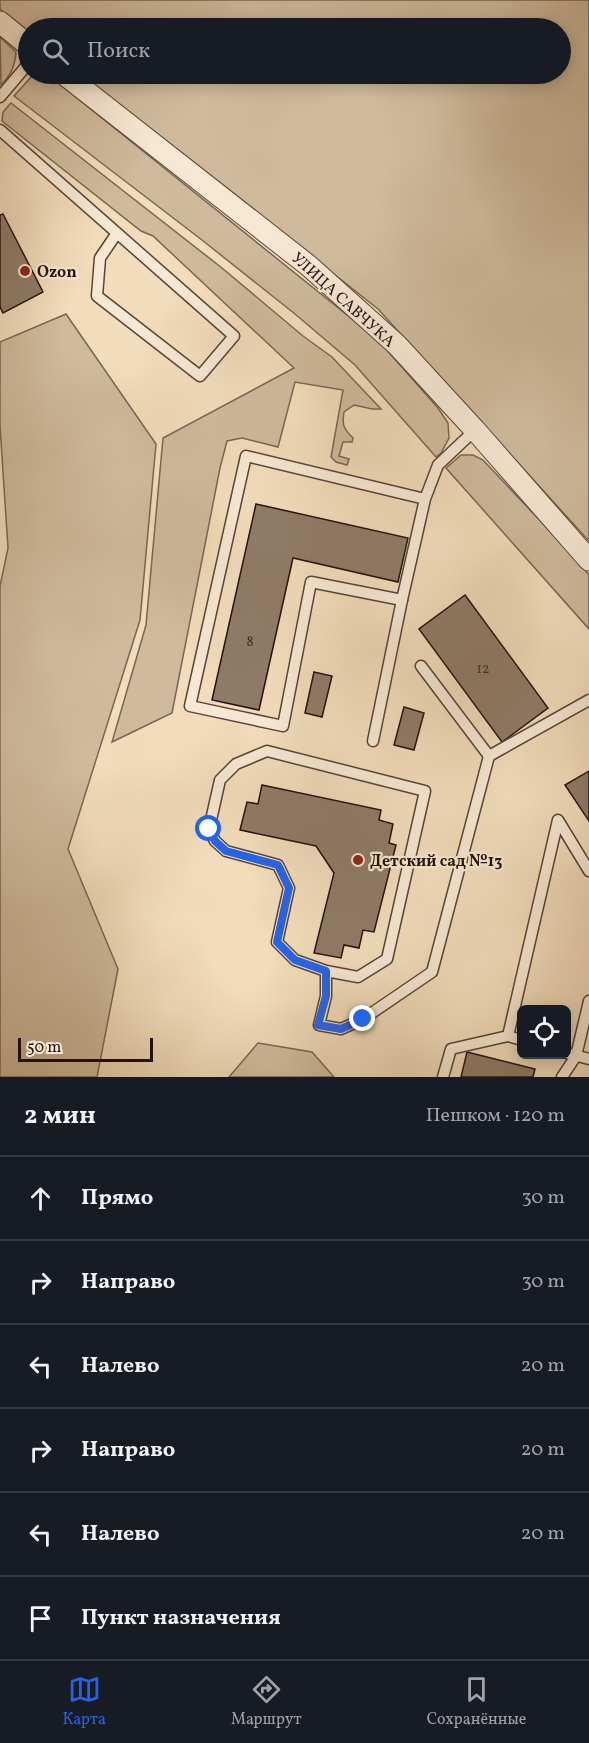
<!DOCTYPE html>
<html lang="ru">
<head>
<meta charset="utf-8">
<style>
  :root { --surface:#171b24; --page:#242831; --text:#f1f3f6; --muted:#9ea1a6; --line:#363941; --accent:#2563eb }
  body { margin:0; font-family:Vollkorn,serif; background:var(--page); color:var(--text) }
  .controls { position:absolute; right:18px; bottom:18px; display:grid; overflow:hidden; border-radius:9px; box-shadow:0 3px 15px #0003 }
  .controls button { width:54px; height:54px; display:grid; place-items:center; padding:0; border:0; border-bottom:2px solid var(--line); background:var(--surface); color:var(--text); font:30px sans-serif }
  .scale { position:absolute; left:18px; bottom:15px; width:135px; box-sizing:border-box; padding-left:6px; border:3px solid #23120b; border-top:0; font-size:16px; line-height:21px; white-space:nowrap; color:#23120b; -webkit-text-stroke:4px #f7e8d3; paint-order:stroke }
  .stop { position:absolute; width:18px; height:18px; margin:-14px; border:4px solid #2563eb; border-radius:50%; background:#fff }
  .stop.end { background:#2563eb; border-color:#fff; box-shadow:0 2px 6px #0008 }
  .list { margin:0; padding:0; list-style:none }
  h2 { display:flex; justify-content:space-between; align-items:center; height:78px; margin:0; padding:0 24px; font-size:26px }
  h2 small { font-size:20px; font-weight:400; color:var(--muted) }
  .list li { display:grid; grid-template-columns:39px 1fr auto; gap:18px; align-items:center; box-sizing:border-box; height:84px; padding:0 24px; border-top:2px solid var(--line) }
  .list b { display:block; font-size:22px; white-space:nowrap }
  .list em { font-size:20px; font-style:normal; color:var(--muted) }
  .icon { flex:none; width:33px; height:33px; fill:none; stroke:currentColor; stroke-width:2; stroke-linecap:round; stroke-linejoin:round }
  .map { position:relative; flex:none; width:589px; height:1077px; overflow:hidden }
  .search { position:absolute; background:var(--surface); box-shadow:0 3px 15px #0003; left:18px; right:18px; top:18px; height:66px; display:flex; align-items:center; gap:15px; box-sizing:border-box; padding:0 21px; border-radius:33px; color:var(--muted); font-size:22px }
  .sheet { height:582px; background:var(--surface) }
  nav { display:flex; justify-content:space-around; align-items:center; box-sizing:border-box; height:84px; border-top:2px solid var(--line); background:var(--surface); font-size:16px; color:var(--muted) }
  nav a { display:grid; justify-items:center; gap:3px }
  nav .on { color:var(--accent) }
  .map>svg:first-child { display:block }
  .green { fill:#cfba9d; stroke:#796654; stroke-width:1.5 }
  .building { fill:#8f7b67; stroke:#23120b; stroke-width:1.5 }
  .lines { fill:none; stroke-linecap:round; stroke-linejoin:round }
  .lane-casing { stroke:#574437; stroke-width:13 }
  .street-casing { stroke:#574437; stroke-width:23 }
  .lane { stroke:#f7e8d3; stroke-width:10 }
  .street { stroke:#f7e8d3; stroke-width:21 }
  .route { stroke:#2563eb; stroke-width:8 }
  .poi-dot { fill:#8f2418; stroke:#f7e8d3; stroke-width:2 }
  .labels { text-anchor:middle; stroke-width:4.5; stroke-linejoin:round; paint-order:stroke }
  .number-label { font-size:14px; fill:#3e2c22 }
  .poi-label { font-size:16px; font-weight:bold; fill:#23120b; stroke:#f7e8d3; text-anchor:start }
  .street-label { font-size:16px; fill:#23120b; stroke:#f7e8d3 }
</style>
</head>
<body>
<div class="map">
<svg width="589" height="1077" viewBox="0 0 589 1077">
  <rect width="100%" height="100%" fill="#f2dcbb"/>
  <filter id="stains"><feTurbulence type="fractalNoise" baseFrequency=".00333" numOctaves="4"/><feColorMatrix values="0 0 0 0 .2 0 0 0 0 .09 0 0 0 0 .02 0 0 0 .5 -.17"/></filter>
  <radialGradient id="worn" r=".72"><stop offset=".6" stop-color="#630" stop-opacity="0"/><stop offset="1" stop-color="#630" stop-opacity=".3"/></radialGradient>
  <!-- green -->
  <g class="green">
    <path d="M0,0H589V541L378,309L81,74H560V28H28V32L0,9Z"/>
    <path d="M0,37L16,52C15,66 11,75 1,85Z"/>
    <path d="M37,74H47L377,339L438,408L448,423L449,438L441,453L436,457L355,365L295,314L202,240L14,96L32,76Z"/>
    <path d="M11,103L222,268L303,336L332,357L381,409H372L354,405L344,412C342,425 343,428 353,438L352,442H343L339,456L349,459L347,465L336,462L331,457L343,390L295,382L278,447L242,438L227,441L220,468L172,713L112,742L146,625L163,438L294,368L153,236L141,231L2,121L3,112Z"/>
    <path d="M66,314L156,444L140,620L68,849L118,969L97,1077H0V586L8,548L0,426V342Z"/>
    <path d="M461,455H473L483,460L564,546L589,575V629L446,468Z"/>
    <path d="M258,1043L312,1052L334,1077H229Z"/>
  </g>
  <!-- building -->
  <g class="building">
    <path d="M3,214L43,292L3,313L0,307V215Z"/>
    <path d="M256,504L408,538L398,582L293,558L259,710L212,700Z"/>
    <path d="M465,595L548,708L502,742L419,629Z"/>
    <path d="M314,672L332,676L322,717L305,713Z"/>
    <path d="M404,707L424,713L414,750L394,745Z"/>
    <path d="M589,771V821L565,785Z"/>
    <path d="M262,785L381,810L379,820L393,824L389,843L396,845L374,932L363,930L359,948L344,945L341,958L314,953L334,873L316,846L240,830L247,802L258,804Z"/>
    <path d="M467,1052L535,1069L533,1077H461Z"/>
  </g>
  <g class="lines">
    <!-- lane casing -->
    <g class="lane-casing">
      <g id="lane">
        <path d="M0,97L28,64"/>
        <path d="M0,130L234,336L200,376L97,296L100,258L117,233"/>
        <path d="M425,499L402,600L311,582L283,726L190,706L246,456L425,499L438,465L475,430"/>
        <path d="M421,666L489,756L589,700"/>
        <path d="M373,741L402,600"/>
        <path d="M326,971L358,977L387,959L425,791L267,751L236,764L220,780L209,829L215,841L226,851L278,865L289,888L277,942L295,960L326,971V996L319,1025L341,1029L363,1019L432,972L489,756"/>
        <path d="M522,1040L508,1036L558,820L589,871"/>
        <path d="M566,1053L589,1059"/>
        <path d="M443,1077L451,1049L508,1036"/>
        <path d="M562,1077L576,1056L589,1001"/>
      </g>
    </g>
    <!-- street casing -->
    <g class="street-casing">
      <g id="street">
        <path d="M0,22L28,45"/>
        <path d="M64,74L309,266L397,345L475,430L589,560"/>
      </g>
    </g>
    <!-- lane -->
    <use href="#lane" class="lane"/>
    <!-- street -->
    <use href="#street" class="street"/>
  </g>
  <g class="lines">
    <!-- route -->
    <path class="route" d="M209,829L215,841L226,851L278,865L289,888L277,942L295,960L326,971V996L318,1025L341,1029L363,1019"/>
  </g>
  <!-- markers -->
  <g class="poi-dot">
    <circle cx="25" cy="271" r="6"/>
    <circle cx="358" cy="860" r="6"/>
  </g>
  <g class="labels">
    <!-- number labels -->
    <g class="number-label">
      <text x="250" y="646">8</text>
      <text x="483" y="673">12</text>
    </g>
    <!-- poi labels -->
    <g class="poi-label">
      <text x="37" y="277">Ozon</text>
      <text x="370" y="866">Детский сад №13</text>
    </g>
    <!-- street labels -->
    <g class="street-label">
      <text transform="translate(344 299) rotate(42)" y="6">УЛИЦА САВЧУКА</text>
    </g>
  </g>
  <rect width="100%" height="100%" filter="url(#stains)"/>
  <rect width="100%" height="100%" fill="url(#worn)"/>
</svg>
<div class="controls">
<button><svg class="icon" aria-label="locate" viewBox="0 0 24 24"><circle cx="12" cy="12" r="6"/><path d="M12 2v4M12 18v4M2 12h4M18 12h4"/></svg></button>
</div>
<div class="scale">50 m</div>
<div class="stop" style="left:209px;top:829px"></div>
<div class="stop end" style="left:363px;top:1019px"></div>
<div class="search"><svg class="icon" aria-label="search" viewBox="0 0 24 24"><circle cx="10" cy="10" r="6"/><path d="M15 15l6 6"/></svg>Поиск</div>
</div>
<section class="sheet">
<h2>2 мин<small>Пешком · 120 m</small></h2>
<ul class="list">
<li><svg class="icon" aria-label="ahead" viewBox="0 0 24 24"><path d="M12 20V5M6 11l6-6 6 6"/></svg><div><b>Прямо</b></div><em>30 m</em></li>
<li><svg class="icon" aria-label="right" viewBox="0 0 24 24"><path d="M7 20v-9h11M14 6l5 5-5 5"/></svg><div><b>Направо</b></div><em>30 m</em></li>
<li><svg class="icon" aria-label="left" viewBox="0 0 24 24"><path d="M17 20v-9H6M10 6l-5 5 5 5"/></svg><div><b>Налево</b></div><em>20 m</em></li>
<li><svg class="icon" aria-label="right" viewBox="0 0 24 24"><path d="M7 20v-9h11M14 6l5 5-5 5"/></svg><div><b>Направо</b></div><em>20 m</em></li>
<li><svg class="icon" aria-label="left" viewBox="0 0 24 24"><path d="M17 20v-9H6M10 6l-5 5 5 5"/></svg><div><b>Налево</b></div><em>20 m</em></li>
<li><svg class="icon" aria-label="arrive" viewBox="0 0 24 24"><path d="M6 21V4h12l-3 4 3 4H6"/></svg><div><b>Пункт назначения</b></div></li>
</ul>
</section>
<nav>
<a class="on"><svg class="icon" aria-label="map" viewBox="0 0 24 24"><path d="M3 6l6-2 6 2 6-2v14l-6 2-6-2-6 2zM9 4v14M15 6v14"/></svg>Карта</a>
<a><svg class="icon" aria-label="directions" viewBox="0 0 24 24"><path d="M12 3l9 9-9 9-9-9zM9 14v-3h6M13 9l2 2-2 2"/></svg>Маршрут</a>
<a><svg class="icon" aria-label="saved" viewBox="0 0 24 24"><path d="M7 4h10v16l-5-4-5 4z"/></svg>Сохранённые</a>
</nav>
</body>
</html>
